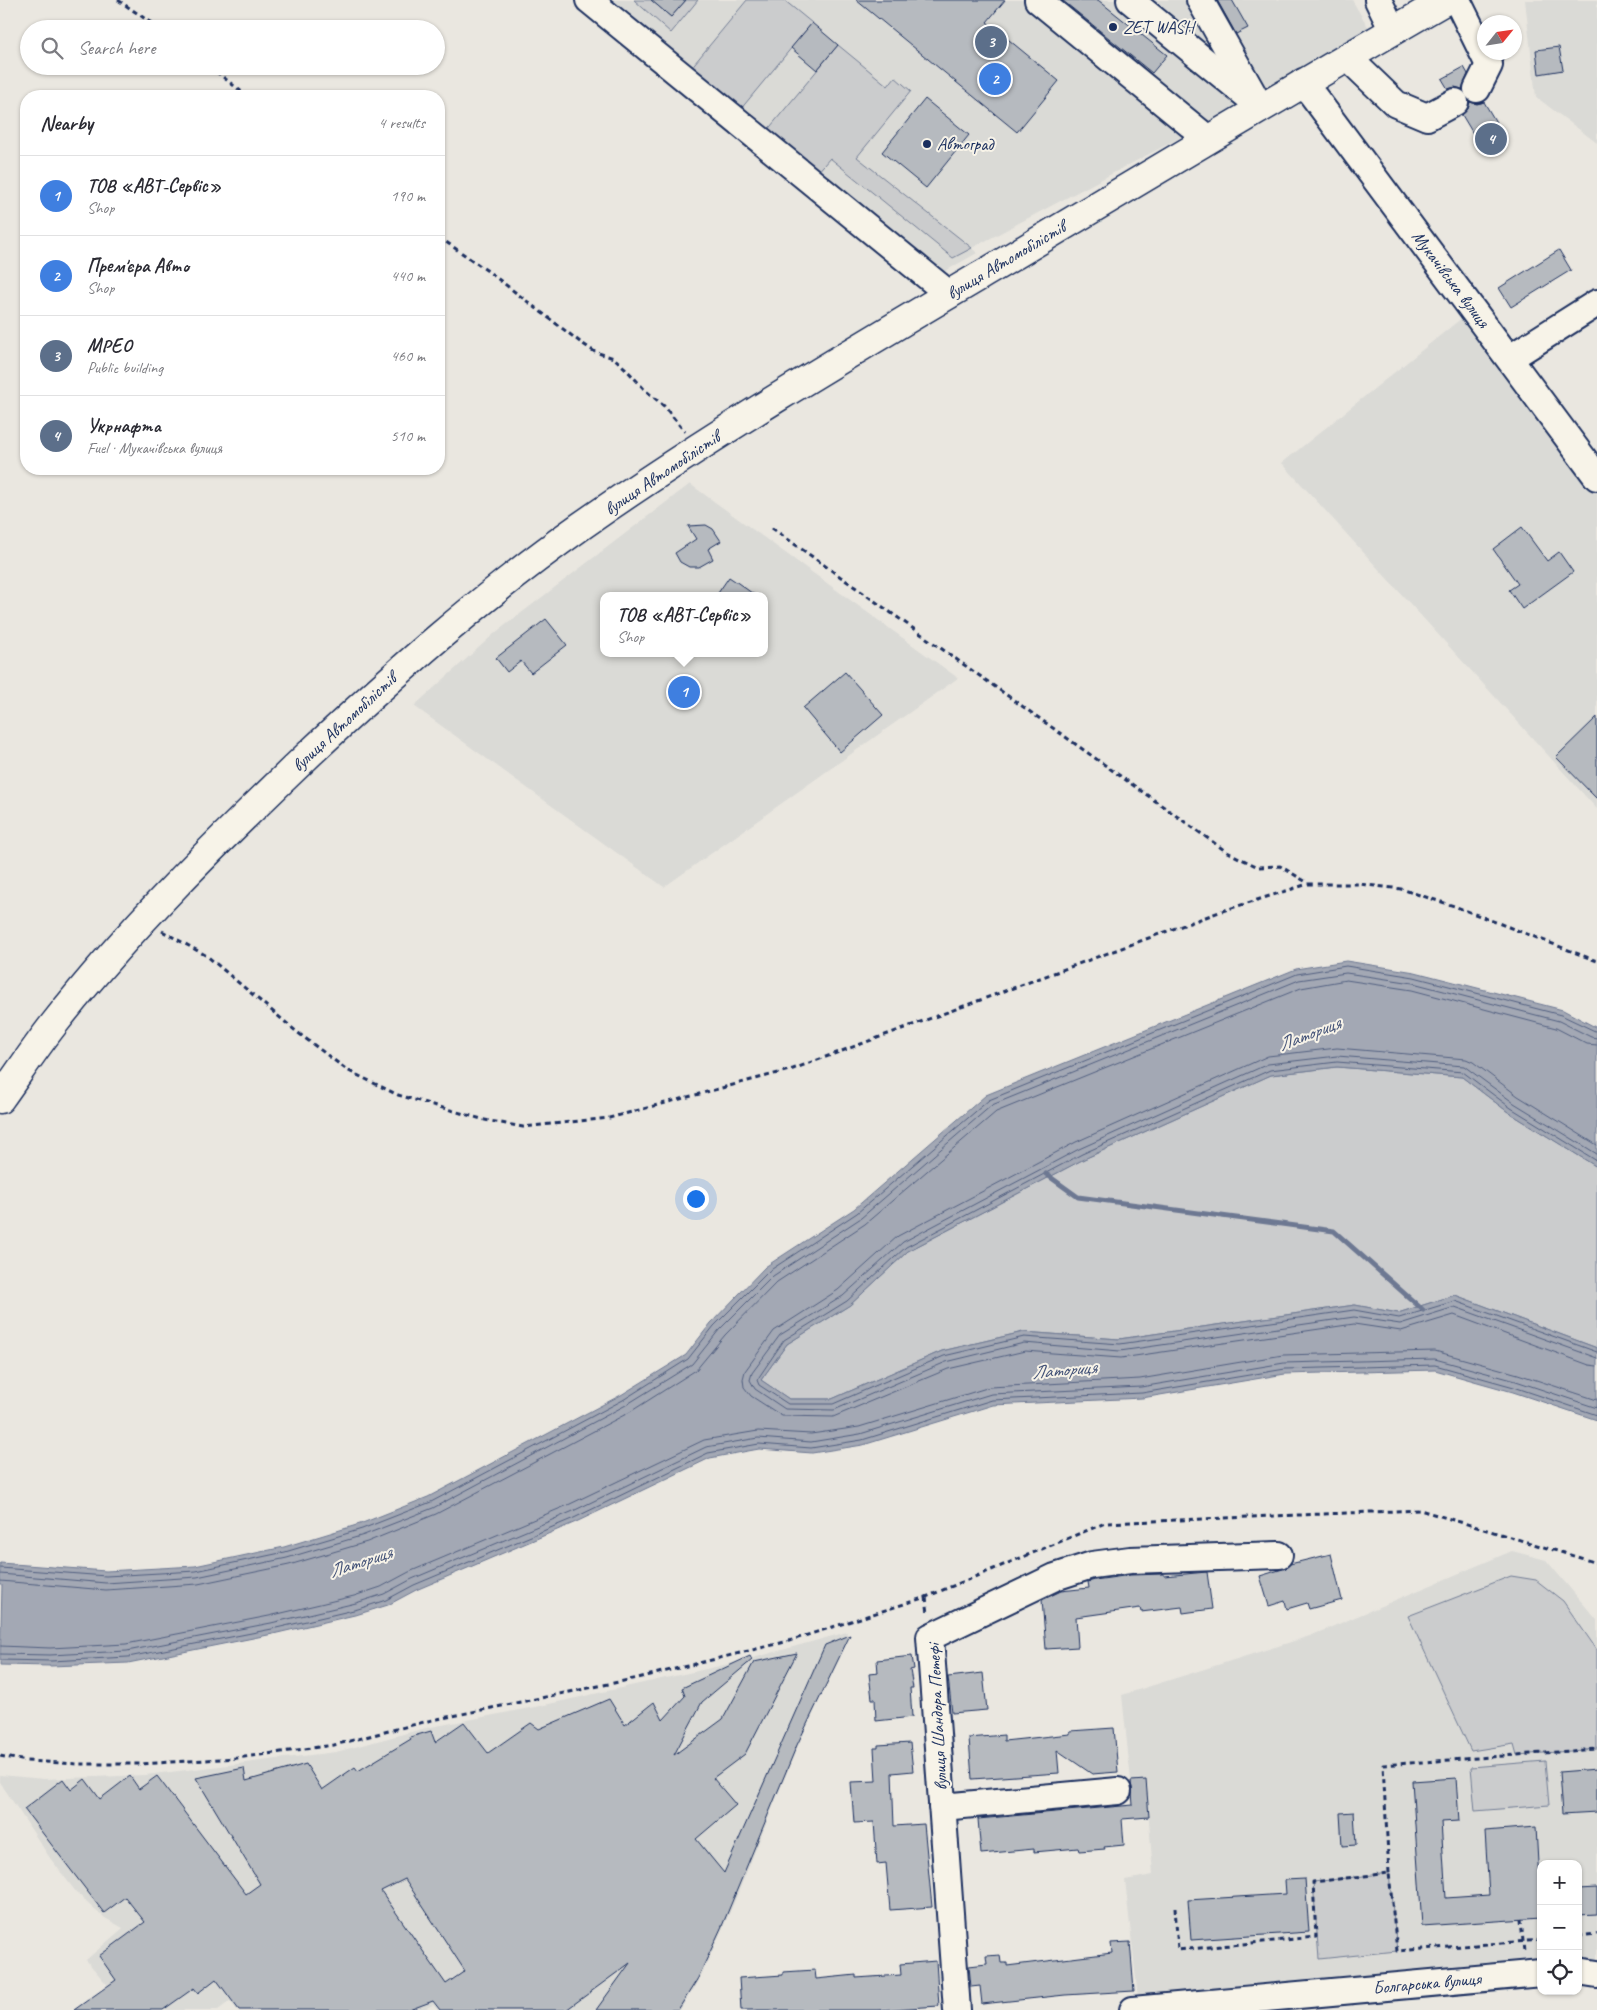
<!DOCTYPE html>
<html lang="en">
<head>
<meta charset="utf-8">
<style>
  :root { --surface:#fff; --page:#f2f2f3; --text:#2b2b33; --muted:#7c7c81; --line:#e1e1e2; --accent:#d93025 }
  body { margin:0; font-family:Caveat,sans-serif; background:var(--page); color:var(--text) }
  .controls { position:absolute; right:15px; bottom:15px; display:grid; overflow:hidden; border-radius:10px; box-shadow:0 1px 4px #0004 }
  .controls button { width:45px; height:45px; display:grid; place-items:center; padding:0; border:0; border-bottom:1px solid var(--line); background:var(--surface); color:var(--text); font:25px sans-serif }
  .compass { position:absolute; left:1477px; top:15px; width:45px; height:45px; border-radius:50%; background:var(--surface); box-shadow:0 1px 4px #0004; rotate:60deg }
  .you { position:absolute; left:695px; top:1198px; width:18px; height:18px; margin:-12px; border:4px solid #fff; border-radius:50%; background:#1a73e8; box-shadow:0 0 0 8px #1a73e833 }
  .badge { display:grid; place-items:center; width:32px; height:32px; border-radius:50%; background:var(--accent); color:#fff; font-size:16px; font-weight:700 }
  .pin { position:absolute; translate:-50% -50%; border:2px solid #fff; box-shadow:0 1px 5px #0006 }
  .popup { position:absolute; left:600px; top:592px; width:168px; height:65px; box-sizing:border-box; display:grid; place-content:center; border-radius:10px; background:var(--surface); filter:drop-shadow(0 1px 4px #0005); font-size:16px; white-space:nowrap; color:var(--muted) }
  .popup b { font-size:19px; color:var(--text) }
  .popup::after { content:''; position:absolute; left:50%; top:100%; margin-left:-10px; border:10px solid transparent; border-top-color:var(--surface) }
  .list { margin:0; padding:0; list-style:none }
  h2 { display:flex; justify-content:space-between; align-items:center; height:65px; margin:0; padding:0 20px; font-size:21px }
  h2 small { font-size:16px; font-weight:400; color:var(--muted) }
  .list li { display:grid; grid-template-columns:32px 1fr auto; gap:15px; align-items:center; box-sizing:border-box; height:80px; padding:0 20px; border-top:1px solid var(--line) }
  .list b { display:block; font-size:19px; white-space:nowrap }
  .list p { margin:0; font-size:16px; white-space:nowrap; color:var(--muted) }
  .list em { font-size:16px; font-style:normal; color:var(--muted) }
  .icon { flex:none; width:28px; height:28px; fill:none; stroke:currentColor; stroke-width:2; stroke-linecap:round; stroke-linejoin:round }
  .map { position:relative; flex:none; width:1597px; height:2010px; overflow:hidden }
  .search { position:absolute; background:var(--surface); box-shadow:0 1px 4px #0004; left:20px; top:20px; width:425px; height:55px; display:flex; align-items:center; gap:12px; box-sizing:border-box; padding:0 18px; border-radius:28px; color:var(--muted); font-size:19px }
  .panel { position:absolute; background:var(--surface); box-shadow:0 1px 4px #0004; left:20px; top:90px; width:425px; height:385px; border-radius:20px }
  .map>svg:first-child { display:block }
  .built { fill:#dadad6; fill-rule:evenodd }
  .green { fill:#cbcccd; stroke:#737e96 }
  .water { fill:#a3a8b4; stroke:#6d7892 }
  .lines { fill:none; stroke-linecap:round; stroke-linejoin:round }
  .shore { stroke:#515f80; stroke-width:1 }
  .stream { stroke:#6d7892; stroke-width:5 }
  .building { fill:#b6babf; stroke:#1b2f5e; fill-rule:evenodd }
  .minor-casing { stroke:#1b2f5e; stroke-width:30 }
  .highway-casing { stroke:#1b2f5e; stroke-width:31 }
  .path { stroke:#1b2f5e; stroke-width:3; stroke-dasharray:5 4; stroke-linecap:butt }
  .minor { stroke:#f7f3e8; stroke-width:26 }
  .highway { stroke:#f7f3e8; stroke-width:28 }
  .poi-dot { fill:#1b2f5e; stroke:#f7f3e8; stroke-width:2 }
  .labels { text-anchor:middle; stroke-width:4; stroke-linejoin:round; paint-order:stroke }
  .poi-label { font-size:18px; fill:#1b2f5e; stroke:#f7f3e8; text-anchor:start }
  .street-label { font-size:18px; fill:#1b2f5e; stroke:#f7f3e8 }
  .water-label { font-size:19px; font-style:italic; fill:#445378; stroke:#f7f3e8 }
</style>
</head>
<body>
<div class="map">
<svg width="1597" height="2010" viewBox="0 0 1597 2010">
  <rect width="100%" height="100%" fill="#eae7e0"/>
  <filter id="ink" filterUnits="userSpaceOnUse"><feTurbulence type="fractalNoise" baseFrequency=".02" numOctaves="2"/><feDisplacementMap in="SourceGraphic" scale="10" xChannelSelector="R" yChannelSelector="G"/><feConvolveMatrix kernelMatrix="1 2 1 2 8 2 1 2 1" color-interpolation-filters="sRGB"/></filter>
  <g filter="url(#ink)">
    <!-- built -->
    <g class="built">
      <path d="M581,0H1352L1370,30L1249,101L972,248L977,253L926,282Z"/>
      <path d="M1525,0H1597V143L1536,97Z"/>
      <path d="M1473,309L1597,477V809L1282,463Z"/>
      <path d="M690,484L958,678L664,887L414,706L495,633ZM604,596H764V653H604Z"/>
      <path d="M1512,1551L1546,1560L1597,1620V1961L1578,1963V1864H1541V1966L1138,1998L1125,1880L1153,1875L1146,1780L1131,1781L1122,1695L1310,1636Z"/>
      <path d="M847,1632L846,1645L798,1745L734,1903L701,1976L680,2010H438L433,2005L422,2010H237L230,2001L218,2010H129L86,1960L123,1928L105,1918L76,1892L50,1858L0,1782V1775L44,1779L145,1775L336,1752L426,1728L540,1706L742,1661Z"/>
    </g>
    <!-- green -->
    <g class="green">
      <path d="M634,0H651L671,17L686,0H698L671,33Z"/>
      <path d="M747,0H784L812,23L740,110L690,69Z"/>
      <path d="M838,45L888,86L895,77L911,91L857,157L972,248L953,258L830,158L817,173L766,132Z"/>
      <path d="M1337,1067L1462,1077L1508,1112L1597,1167V1348L1455,1295L1398,1313L1355,1305L1119,1339L1023,1332L942,1351L832,1399H789L761,1380L787,1344L850,1305L908,1251L1084,1159L1271,1075Z"/>
      <path d="M1511,1576L1536,1580L1563,1601L1597,1650V1749L1517,1755L1514,1744L1471,1751L1408,1616Z"/>
      <path d="M1545,1761L1549,1805L1475,1811L1471,1767Z"/>
      <path d="M1389,1873L1397,1951L1319,1959L1313,1882Z"/>
    </g>
    <!-- water -->
    <path class="water" d="M1346,961L1415,972L1563,1010L1597,1028V1167L1508,1112L1462,1077L1337,1067L1271,1075L1084,1159L908,1251L850,1305L787,1344L761,1380L789,1399H832L942,1351L1023,1332L1119,1339L1355,1305L1398,1313L1455,1295L1597,1348V1420L1513,1392L1435,1370L1285,1374L1142,1398L993,1405L863,1445L812,1453L759,1449L710,1458L576,1522L416,1590L388,1605L359,1614L273,1634L128,1663L51,1666L0,1665L2,1585L0,1584V1563L106,1571L195,1566L284,1547L360,1524L428,1497L621,1395L686,1355L711,1323L765,1267L854,1209L986,1095L1296,969Z"/>
    <g class="lines">
      <!-- shore -->
      <g class="shore">
        <path d="M1597,1145L1518,1096L1473,1062L1466,1059L1337,1048L1268,1056L1076,1142L898,1236L838,1290L774,1331L745,1371L743,1379L744,1387L751,1396L782,1416L833,1417L948,1369L1025,1351L1121,1358L1354,1324L1401,1331L1454,1315L1589,1365L1597,1366"/>
        <path d="M1597,1154L1514,1103L1464,1066L1337,1056L1268,1064L1079,1149L903,1242L843,1296L780,1335L752,1373L750,1380L755,1389L785,1409L834,1410L946,1362L1024,1343L1120,1351L1354,1317L1400,1324L1455,1307L1597,1358"/>
        <path d="M1597,1161L1511,1108L1463,1072L1337,1062L1270,1070L1082,1154L906,1247L847,1301L784,1340L757,1380L759,1385L788,1404H833L944,1356L1024,1337L1120,1344L1354,1310L1399,1318L1455,1301L1597,1352"/>
        <path d="M0,1568L106,1576L196,1571L285,1552L362,1529L431,1502L623,1400L688,1359L714,1326L769,1271L857,1213L989,1100L1297,974L1346,966L1414,977L1561,1015L1597,1032"/>
        <path d="M0,1574L106,1583L197,1577L287,1558L364,1535L433,1508L626,1405L692,1364L719,1330L773,1276L861,1218L992,1105L1299,980L1346,973L1413,983L1559,1021L1591,1037L1597,1038"/>
        <path d="M0,1581L106,1590L198,1584L289,1565L367,1542L436,1514L630,1412L696,1370L725,1335L777,1282L865,1224L996,1112L1301,988L1346,980L1412,990L1556,1028L1587,1044L1597,1045"/>
        <path d="M0,1646L50,1648L126,1644L269,1616L354,1596L381,1587L409,1572L568,1505L704,1440L758,1431L811,1434L859,1427L990,1387L1140,1379L1283,1355L1435,1351L1518,1374L1597,1400"/>
        <path d="M0,1654L50,1655L127,1651L271,1623L356,1603L384,1594L412,1579L571,1512L706,1447L758,1438L811,1442L860,1434L991,1394L1141,1387L1284,1363L1435,1359L1516,1381L1597,1408"/>
        <path d="M0,1660L51,1661L128,1657L272,1629L358,1609L386,1600L414,1585L574,1518L708,1453L759,1444L811,1448L862,1440L992,1400L1142,1393L1285,1369L1435,1365L1514,1387L1597,1415"/>
      </g>
      <!-- stream -->
      <path class="stream" d="M1046,1174L1078,1197L1334,1231L1423,1310"/>
    </g>
    <!-- building -->
    <g class="building">
      <path d="M651,0H686L671,17Z"/>
      <path d="M856,0H1005L987,22L1059,81L1017,132Z"/>
      <path d="M1062,0H1098L1167,55L1152,73Z"/>
      <path d="M1217,0H1232L1248,28L1236,34Z"/>
      <path d="M812,23L838,45L817,70L791,48Z"/>
      <path d="M1559,47L1563,70L1539,74L1536,50Z"/>
      <path d="M1464,67L1468,74L1462,89L1455,87L1448,89L1442,79Z"/>
      <path d="M925,99L969,135L926,188L882,152Z"/>
      <path d="M1470,102L1477,104L1484,102L1506,139L1484,152L1462,115L1468,109Z"/>
      <path d="M1559,250L1571,270L1511,307L1499,288Z"/>
      <path d="M706,525L713,529L721,541L708,549L713,559L699,567H689L680,562L675,553L696,539L688,526Z"/>
      <path d="M1522,527L1547,561L1559,552L1573,572L1522,609L1509,590L1518,584L1493,549Z"/>
      <path d="M729,577L738,583L756,596H716Z"/>
      <path d="M546,619L567,645L531,673L521,661L507,672L496,658Z"/>
      <path d="M845,672L883,715L840,752L803,708Z"/>
      <path d="M1597,717V799L1556,757Z"/>
      <path d="M1331,1554L1342,1600L1309,1609L1307,1603L1287,1609L1285,1601L1269,1606L1260,1576L1286,1568L1290,1564Z"/>
      <path d="M1207,1572L1212,1609L1183,1613L1182,1607L1141,1612L1140,1608L1076,1617L1078,1647L1046,1649L1042,1600L1061,1591L1089,1588L1088,1582L1095,1580L1131,1575L1164,1574V1576Z"/>
      <path d="M850,1635L797,1745L722,1926L698,1978L678,2010H596L630,1963L566,2010H440L433,2001L409,2010H239L216,1979L198,1993L194,1988L163,2010H74L116,1980L99,1956L145,1922L125,1897L104,1913L24,1809L63,1779L71,1790L85,1779L100,1799L130,1776L139,1789L157,1776L246,1894L260,1884L196,1778L244,1768L246,1781L306,1764L322,1790L355,1767L358,1771L411,1739L410,1737L431,1731L435,1742L464,1722L488,1753L531,1723L539,1729L609,1699L625,1725L654,1702L663,1720L685,1696L682,1688L750,1656L752,1660L702,1702L674,1755L723,1719L754,1662L797,1653L745,1754L713,1778L736,1805L696,1839L724,1873L825,1645ZM405,1879L465,1971L446,1984L381,1891Z"/>
      <path d="M912,1656L914,1669L910,1670L913,1688H910L912,1717L876,1721L875,1699H872L869,1674L878,1673L877,1660Z"/>
      <path d="M983,1673L987,1710L952,1713L948,1677Z"/>
      <path d="M1114,1728L1118,1772L1092,1774L1057,1750L1059,1773L972,1779L969,1738L1004,1735V1741L1070,1734V1731Z"/>
      <path d="M910,1743L913,1771L892,1773L894,1826L924,1824L932,1907L890,1910L886,1863L877,1864L874,1822L854,1823L851,1782L876,1781L874,1748H878V1745Z"/>
      <path d="M1597,1769V1812L1562,1814L1559,1772Z"/>
      <path d="M1456,1778L1459,1821L1441,1822L1446,1898L1489,1895L1485,1831L1536,1827L1541,1918L1422,1926L1412,1781Z"/>
      <path d="M1146,1780L1149,1817L1122,1819L1124,1845L1104,1847L1105,1849L1079,1851L1078,1848L1034,1852V1849L981,1854L978,1819L1133,1805L1131,1781Z"/>
      <path d="M1354,1812L1356,1845L1342,1846L1340,1813Z"/>
      <path d="M1305,1879L1309,1932L1191,1940L1188,1900L1286,1894L1285,1880Z"/>
      <path d="M1597,1888V1914L1578,1915V1889Z"/>
      <path d="M1130,1942L1134,1991L1065,1995L982,2004L980,1986L971,1987L969,1966L987,1964L986,1956L1000,1955L1001,1963H1007V1966L1112,1953L1111,1943Z"/>
      <path d="M936,1961L939,2006L878,2010H741L739,1978L783,1975V1972L815,1970L816,1979L856,1975V1978L901,1975L900,1964Z"/>
    </g>
    <g class="lines">
      <!-- minor casing -->
      <g class="minor-casing">
        <g id="minor">
          <path d="M589,0L949,294"/>
          <path d="M1038,0L1208,139"/>
          <path d="M1130,0L1261,107"/>
          <path d="M1200,0L1253,94"/>
          <path d="M1378,0L1393,31"/>
          <path d="M1457,0L1489,65L1477,89"/>
          <path d="M1347,57L1396,104L1427,117L1455,102"/>
          <path d="M1303,82L1597,477"/>
          <path d="M1510,358L1597,303"/>
          <path d="M942,1807L1118,1791"/>
          <path d="M1578,1971L1597,1974"/>
          <path d="M957,2010L930,1637L1055,1577L1092,1565L1130,1560L1279,1555"/>
          <path d="M1133,2010L1541,1973"/>
        </g>
      </g>
      <!-- highway casing -->
      <g class="highway-casing">
        <path id="highway" d="M0,1099C18,1074 35,1048 54,1024C129,928 218,841 306,757C394,674 482,596 581,526C714,433 855,350 995,267C1145,177 1295,87 1446,0"/>
      </g>
      <!-- path -->
      <g class="path">
        <path d="M118,0L160,29"/>
        <path d="M209,66L247,96"/>
        <path d="M439,237L489,272L580,342L595,352L614,358L626,369L645,390L664,406L685,432"/>
        <path d="M772,528L1227,852L1258,867L1280,866L1308,883"/>
        <path d="M162,931L207,956L297,1032L347,1070L398,1095L485,1120L523,1127L609,1118L793,1069L1222,911L1308,884H1359L1401,889L1454,906L1597,961"/>
        <path d="M926,1597L928,1614"/>
        <path d="M0,1756L26,1761L78,1764H140L237,1758L334,1745L428,1721L638,1678L789,1641L926,1597L1105,1523L1420,1510L1597,1563"/>
        <path d="M1389,1873L1383,1765L1597,1749"/>
        <path d="M1175,1907L1178,1950L1316,1937L1313,1882L1389,1873L1397,1951L1541,1940"/>
        <path d="M1521,1919L1524,1953"/>
        <path d="M1578,1936L1597,1934"/>
      </g>
      <!-- minor -->
      <use href="#minor" class="minor"/>
      <!-- highway -->
      <use href="#highway" class="highway"/>
    </g>
  </g>
  <!-- markers -->
  <g class="poi-dot">
    <circle cx="1113" cy="27" r="5"/>
    <circle cx="927" cy="144" r="5"/>
  </g>
  <g class="labels">
    <!-- poi labels -->
    <g class="poi-label">
      <text x="1123" y="33">ZET WASH</text>
      <text x="937" y="150">Автоград</text>
    </g>
    <!-- street labels -->
    <g class="street-label">
      <text transform="translate(1006 260) rotate(-31)" y="6">вулиця Автомобілістів</text>
      <text transform="translate(1451 279) rotate(53)" y="6">Мукачівська вулиця</text>
      <text transform="translate(662 473) rotate(-34)" y="6">вулиця Автомобілістів</text>
      <text transform="translate(344 722) rotate(-43)" y="6">вулиця Автомобілістів</text>
      <text transform="translate(937 1717) rotate(-93)" y="6">вулиця Шандора Петефі</text>
      <text transform="translate(1427 1983) rotate(-5)" y="6">Болгарська вулиця</text>
    </g>
    <!-- water labels -->
    <g class="water-label">
      <text transform="translate(1309 1033) rotate(-21)" y="7">Латориця</text>
      <text transform="translate(1064 1369) rotate(-5)" y="7">Латориця</text>
      <text transform="translate(360 1561) rotate(-18)" y="7">Латориця</text>
    </g>
  </g>
</svg>
<div class="controls">
<button>+</button>
<button>−</button>
<button><svg class="icon" aria-label="locate" viewBox="0 0 24 24"><circle cx="12" cy="12" r="6"/><path d="M12 2v4M12 18v4M2 12h4M18 12h4"/></svg></button>
</div>
<svg class="compass" viewBox="-18 -18 36 36"><path d="M0-13l5 13h-10z" fill="#e53935"/><path d="M0 13l5-13h-10z" fill="#7c7c81"/></svg>
<div class="you"></div>
<div class="pin badge" style="left:684px;top:692px;background:#3f7fe0">1</div>
<div class="popup"><b>ТОВ «АВТ-Сервіс»</b>Shop</div>
<div class="pin badge" style="left:995px;top:79px;background:#3f7fe0">2</div>
<div class="pin badge" style="left:991px;top:42px;background:#5c6f8a">3</div>
<div class="pin badge" style="left:1491px;top:139px;background:#5c6f8a">4</div>
<div class="search"><svg class="icon" aria-label="search" viewBox="0 0 24 24"><circle cx="10" cy="10" r="6"/><path d="M15 15l6 6"/></svg>Search here</div>
<section class="panel">
<h2>Nearby<small>4 results</small></h2>
<ul class="list">
<li><span class="badge" style="background:#3f7fe0">1</span><div><b>ТОВ «АВТ-Сервіс»</b><p>Shop</p></div><em>190 m</em></li>
<li><span class="badge" style="background:#3f7fe0">2</span><div><b>Прем'єра Авто</b><p>Shop</p></div><em>440 m</em></li>
<li><span class="badge" style="background:#5c6f8a">3</span><div><b>МРЕО</b><p>Public building</p></div><em>460 m</em></li>
<li><span class="badge" style="background:#5c6f8a">4</span><div><b>Укрнафта</b><p>Fuel · Мукачівська вулиця</p></div><em>510 m</em></li>
</ul>
</section>
</div>
</body>
</html>
